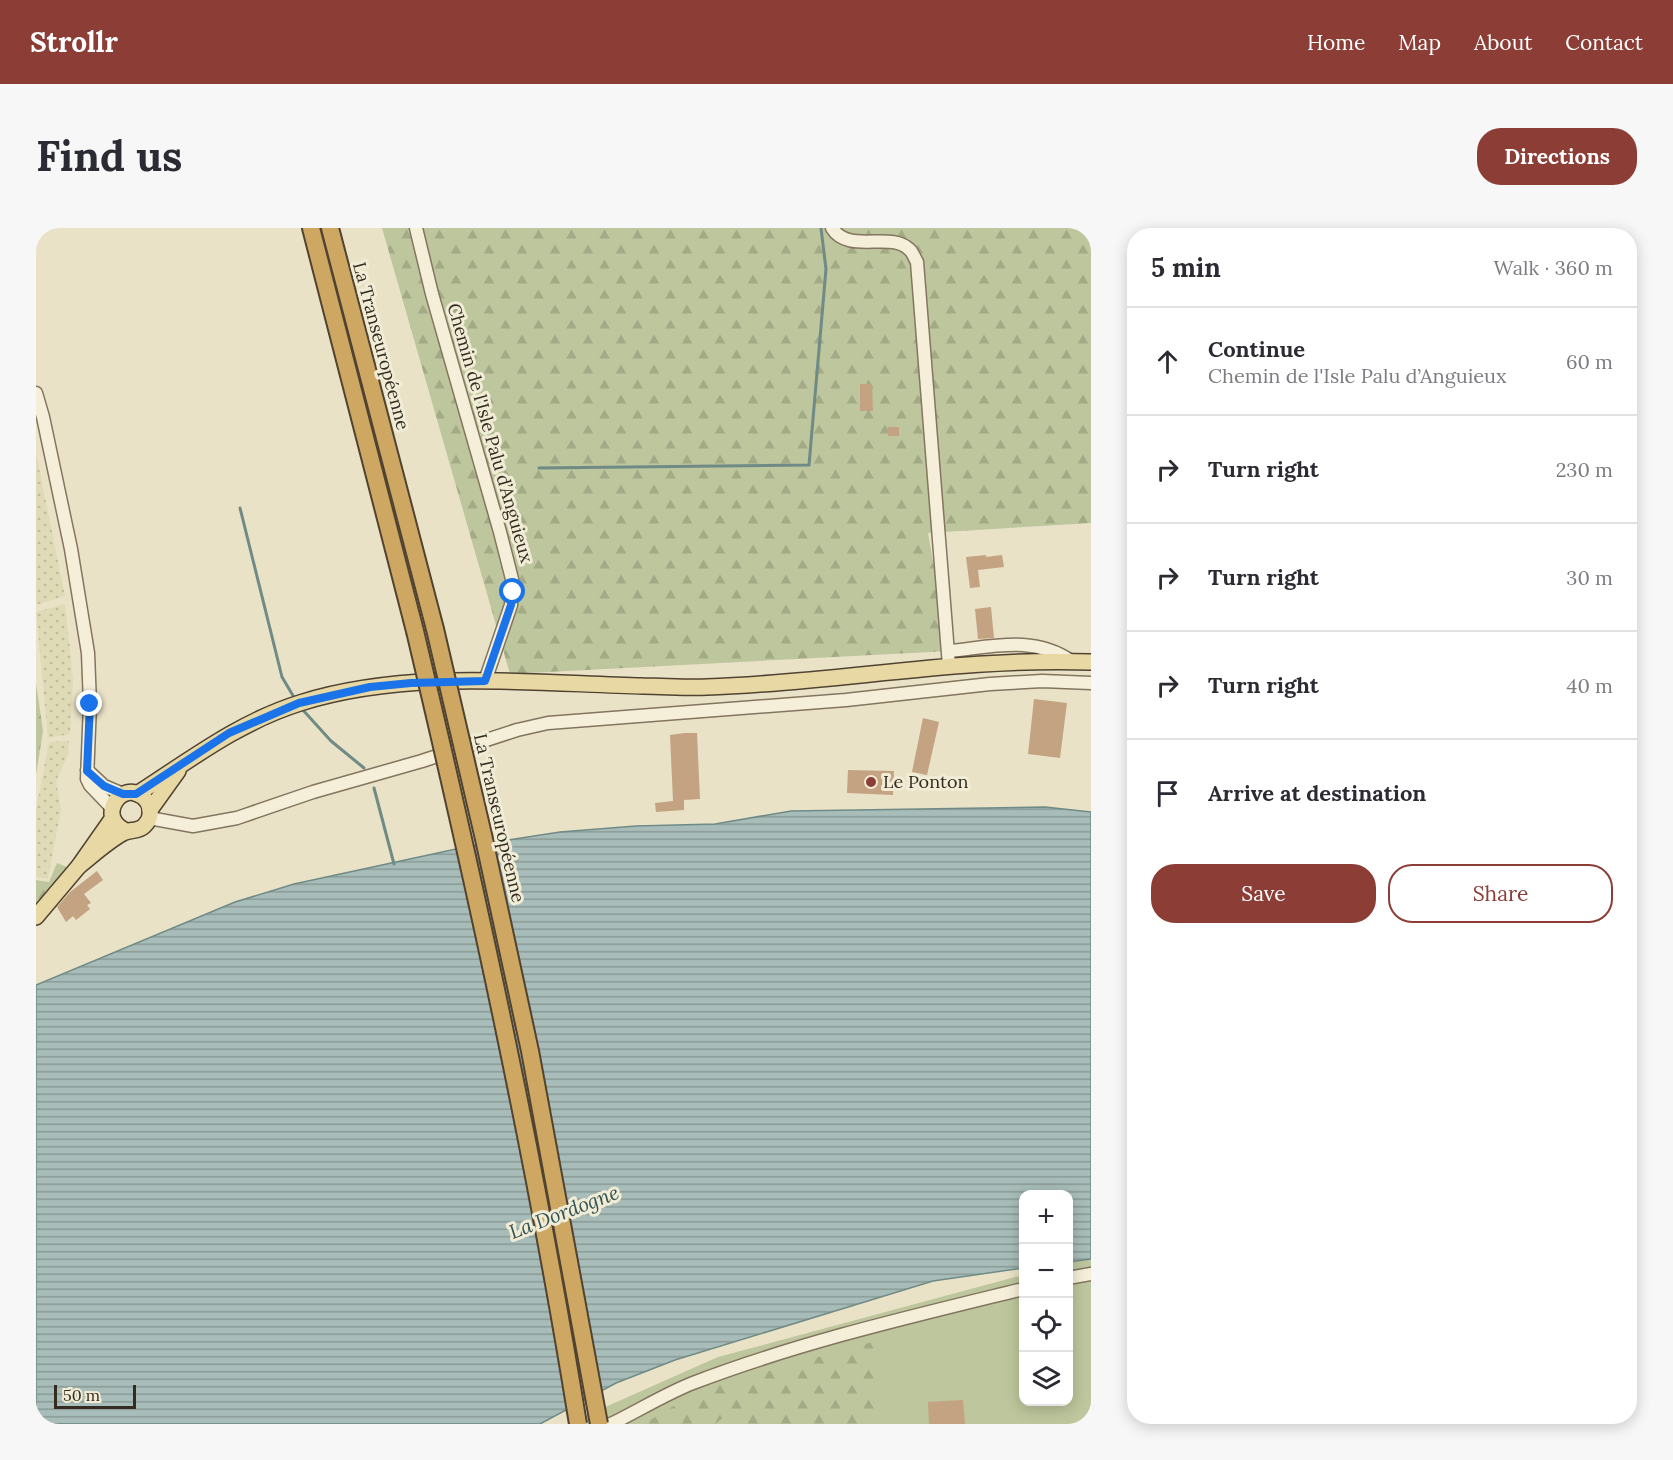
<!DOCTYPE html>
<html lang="en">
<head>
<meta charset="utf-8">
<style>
  :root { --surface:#fff; --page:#f7f7f7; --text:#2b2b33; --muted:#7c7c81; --line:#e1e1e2; --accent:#8b3d36 }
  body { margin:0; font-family:Lora,serif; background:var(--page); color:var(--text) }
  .controls { position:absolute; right:18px; bottom:18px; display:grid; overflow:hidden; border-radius:12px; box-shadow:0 3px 15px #0003 }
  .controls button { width:54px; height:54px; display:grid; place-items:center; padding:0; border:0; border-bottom:2px solid var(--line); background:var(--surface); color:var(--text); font:30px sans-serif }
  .scale { position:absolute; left:18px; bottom:15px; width:82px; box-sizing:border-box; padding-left:6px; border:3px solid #352c21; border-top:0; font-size:16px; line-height:21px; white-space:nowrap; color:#352c21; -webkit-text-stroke:4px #f1ecd6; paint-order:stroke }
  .stop { position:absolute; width:18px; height:18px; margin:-14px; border:4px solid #1a73e8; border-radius:50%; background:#fff }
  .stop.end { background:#1a73e8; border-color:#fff; box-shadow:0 2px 6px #0008 }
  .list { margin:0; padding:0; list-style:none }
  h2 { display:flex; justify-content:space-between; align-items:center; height:78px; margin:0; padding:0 24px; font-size:26px }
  h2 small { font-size:20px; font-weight:400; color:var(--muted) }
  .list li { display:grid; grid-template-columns:39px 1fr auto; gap:18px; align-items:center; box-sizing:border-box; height:108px; padding:0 24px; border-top:2px solid var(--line) }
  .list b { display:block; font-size:22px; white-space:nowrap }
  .list p { margin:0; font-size:20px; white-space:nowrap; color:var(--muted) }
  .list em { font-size:20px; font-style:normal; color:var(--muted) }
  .actions { display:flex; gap:12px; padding:18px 24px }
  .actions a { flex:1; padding:14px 0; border:2px solid var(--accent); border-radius:24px; text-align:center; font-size:21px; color:var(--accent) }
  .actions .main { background:var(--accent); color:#fff }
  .icon { flex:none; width:33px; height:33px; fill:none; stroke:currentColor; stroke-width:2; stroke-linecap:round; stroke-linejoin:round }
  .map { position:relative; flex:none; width:1055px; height:1196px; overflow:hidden; border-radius:24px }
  header { display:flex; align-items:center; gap:36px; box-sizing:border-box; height:84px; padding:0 30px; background:var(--accent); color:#fff }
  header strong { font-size:28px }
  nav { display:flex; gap:33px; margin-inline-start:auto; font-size:21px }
  .intro { display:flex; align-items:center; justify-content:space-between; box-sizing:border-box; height:144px; padding:0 36px }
  h1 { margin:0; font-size:42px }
  .button { padding:15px 27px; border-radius:24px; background:var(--accent); color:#fff; font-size:21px; font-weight:700 }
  main { display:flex; gap:36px; padding:0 36px }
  aside { flex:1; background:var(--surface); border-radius:24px; box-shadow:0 3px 15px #0003 }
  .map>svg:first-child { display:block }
  .farmland { fill:url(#farmland-dots) }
  .grass { fill:#bdc69c }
  .forest { fill:url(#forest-firs) }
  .water { fill:url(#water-rules); stroke:#708b86; stroke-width:1.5 }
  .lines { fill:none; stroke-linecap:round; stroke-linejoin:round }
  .stream { stroke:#708b86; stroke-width:3 }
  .building { fill:#c3a382 }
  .minor-casing { stroke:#83755f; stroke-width:15 }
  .major-casing { stroke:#514332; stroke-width:18 }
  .highway-casing { stroke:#514332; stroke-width:20 }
  .minor { stroke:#f5efda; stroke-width:12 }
  .major { stroke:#e7d8a4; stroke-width:15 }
  .highway { stroke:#cea862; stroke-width:16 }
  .highway-bridge-casing { stroke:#514332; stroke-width:20; stroke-linecap:butt }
  .highway-bridge { stroke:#cea862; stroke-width:16 }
  .route { stroke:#1a73e8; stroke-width:8 }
  .poi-dot { fill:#8b3d36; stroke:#f1ecd6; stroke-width:2 }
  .labels { text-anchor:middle; stroke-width:6; stroke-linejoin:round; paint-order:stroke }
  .street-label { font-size:18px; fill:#352c21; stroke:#f1ecd6 }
  .poi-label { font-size:18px; fill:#352c21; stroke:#f1ecd6; text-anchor:start }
  .water-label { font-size:20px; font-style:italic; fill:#325253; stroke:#f1ecd6 }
</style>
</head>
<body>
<header>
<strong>Strollr</strong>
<nav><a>Home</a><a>Map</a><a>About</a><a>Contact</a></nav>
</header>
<div class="intro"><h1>Find us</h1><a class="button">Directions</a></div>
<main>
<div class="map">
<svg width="1055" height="1196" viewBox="0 0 1055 1196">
  <defs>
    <pattern id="farmland-dots" width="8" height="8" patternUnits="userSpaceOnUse" patternTransform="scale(1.5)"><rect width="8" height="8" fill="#dedbb6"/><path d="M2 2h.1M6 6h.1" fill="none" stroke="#bfbc9c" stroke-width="1.8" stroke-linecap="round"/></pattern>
    <pattern id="forest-firs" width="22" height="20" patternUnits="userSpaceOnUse" patternTransform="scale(1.5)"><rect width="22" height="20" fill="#bdc69c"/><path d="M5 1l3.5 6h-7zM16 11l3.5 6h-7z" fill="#a3aa86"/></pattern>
    <pattern id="water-rules" width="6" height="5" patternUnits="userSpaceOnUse" patternTransform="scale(1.5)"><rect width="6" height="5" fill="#a8bdb9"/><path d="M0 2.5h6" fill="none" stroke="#8a9a96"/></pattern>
  </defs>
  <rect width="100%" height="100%" fill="#e9e2c7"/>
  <!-- farmland -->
  <g class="farmland">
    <path d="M0,225L29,368L0,377Z"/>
    <path d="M29,376L37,452L34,506L12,510L0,384Z"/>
    <path d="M33,513L32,527L20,553L25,581L12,651L0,649V582L13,514Z"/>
  </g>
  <!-- grass -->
  <path class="grass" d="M1055,1029V1196H531L682,1129L987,1047V1174H1032L1033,1035Z"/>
  <!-- forest -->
  <g class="forest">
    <path d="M346,0H1055V295L892,305L913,423L474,446Z"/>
    <path d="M0,455L7,503L0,547Z"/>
    <path d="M21,635L31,639L0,677V652L13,654Z"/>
    <path d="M847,1111L840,1171V1196H710L693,1185L679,1196H608L664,1162Z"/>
  </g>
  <!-- water -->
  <path class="water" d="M1009,579L1055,584V1031L1033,1034L1032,966H987V1040L897,1053L639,1132L580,1155L504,1196H0V757L199,674L258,656L434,618L524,604L600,598L679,596L755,583Z"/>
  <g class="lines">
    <!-- stream -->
    <g class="stream">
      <path d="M503,240L773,237L790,41L785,0"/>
      <path d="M204,280L246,449L259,471"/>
      <path d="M266,481L295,513L328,540"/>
      <path d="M338,560L358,636"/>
    </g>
  </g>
  <!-- building -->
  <g class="building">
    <path d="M824,156H836L837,183H824Z"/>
    <rect x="852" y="199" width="11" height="9"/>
    <path d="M950,327V329L966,327L968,339L942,342L944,359L934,360L930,329Z"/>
    <path d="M955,379L958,410L942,411L939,381Z"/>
    <path d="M998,471L1031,475L1024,530L992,526Z"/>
    <path d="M887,490L903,494L891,547L876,544Z"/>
    <path d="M649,505H661L664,571L648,572V582L620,584L619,575L637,573L634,507Z"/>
    <path d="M812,542L858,543L857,567L811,565Z"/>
    <path d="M61,643L67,652L48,666L55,675L51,677L54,681L40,692L37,688L30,694L21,679L34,664Z"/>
    <path d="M927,1172L929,1196H893L892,1174Z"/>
  </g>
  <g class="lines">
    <!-- minor casing -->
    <g class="minor-casing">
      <g id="minor">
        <path d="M380,0L396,66L464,304L476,351L475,377L449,453"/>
        <path d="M796,0C813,27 855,2 874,22C877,25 879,31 881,34L913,438"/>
        <path d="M0,165L7,189L35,321L52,425L54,476L51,551L54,557L76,580"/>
        <path d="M913,423C956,419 997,407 1035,433"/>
        <path d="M51,542L68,558L87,566"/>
        <path d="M113,590L157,598L201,590L277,564L386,533L481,502L512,495L810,472L954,456L1006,453L1055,455"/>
        <path d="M1032,1050L1055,1046"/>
        <path d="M575,1196C602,1183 629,1166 657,1155C764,1114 877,1088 987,1061"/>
      </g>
    </g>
    <!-- major casing -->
    <g class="major-casing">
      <g id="major">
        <path d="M101,566C154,532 203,494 264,475C371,441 495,455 607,458C628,458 650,460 671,459C799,455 926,429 1055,434"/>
        <path d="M114,582L142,543"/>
        <path d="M43,638C57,627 72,613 87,605C94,601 102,604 108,598C111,595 114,590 114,586C115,580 112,573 107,569C86,551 59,589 90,603"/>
        <path d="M0,689L43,638L76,591"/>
      </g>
    </g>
    <!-- highway casing -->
    <g class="highway-casing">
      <g id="highway">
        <path d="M275,0L379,403"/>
        <path d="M294,0L399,401"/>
      </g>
    </g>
    <!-- minor -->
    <use href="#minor" class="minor"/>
    <!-- major -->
    <use href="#major" class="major"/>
    <!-- highway -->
    <use href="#highway" class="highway"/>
    <!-- highway-bridge casing -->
    <g class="highway-bridge-casing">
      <g id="highway-bridge">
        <path d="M399,401L448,611L494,823L563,1196"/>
        <path d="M379,403C441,665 499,929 542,1196"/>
      </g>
    </g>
    <!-- highway-bridge -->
    <use href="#highway-bridge" class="highway-bridge"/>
  </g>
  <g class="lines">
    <!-- route -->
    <path class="route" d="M54,476L51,543L68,558L87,566H100L193,505L263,475L334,459L375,455L449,453L475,377L477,364"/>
  </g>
  <!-- markers -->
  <circle class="poi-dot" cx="835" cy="554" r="6"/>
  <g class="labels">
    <!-- street labels -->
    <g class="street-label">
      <text transform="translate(345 118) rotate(75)" y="6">La Transeuropéenne</text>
      <text transform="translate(454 205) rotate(74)" y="6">Chemin de l'Isle Palu d’Anguieux</text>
      <text transform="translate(463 590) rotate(77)" y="6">La Transeuropéenne</text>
    </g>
    <!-- poi labels -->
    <g class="poi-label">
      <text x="847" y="560">Le Ponton</text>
    </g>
    <!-- water labels -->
    <g class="water-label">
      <text transform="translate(528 984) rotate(-21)" y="7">La Dordogne</text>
    </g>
  </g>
</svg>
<div class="controls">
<button>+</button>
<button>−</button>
<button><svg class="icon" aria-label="locate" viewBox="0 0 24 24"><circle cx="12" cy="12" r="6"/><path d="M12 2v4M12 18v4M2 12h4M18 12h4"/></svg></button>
<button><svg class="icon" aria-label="layers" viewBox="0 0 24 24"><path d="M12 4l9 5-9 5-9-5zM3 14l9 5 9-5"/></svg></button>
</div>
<div class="scale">50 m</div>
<div class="stop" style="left:477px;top:364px"></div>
<div class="stop end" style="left:54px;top:476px"></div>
</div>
<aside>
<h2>5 min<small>Walk · 360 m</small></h2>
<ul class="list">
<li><svg class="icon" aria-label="ahead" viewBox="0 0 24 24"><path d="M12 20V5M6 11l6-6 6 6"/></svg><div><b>Continue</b><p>Chemin de l'Isle Palu d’Anguieux</p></div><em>60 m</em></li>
<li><svg class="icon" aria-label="right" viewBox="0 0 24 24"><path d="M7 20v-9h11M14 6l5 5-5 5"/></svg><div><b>Turn right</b></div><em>230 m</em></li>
<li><svg class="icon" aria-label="right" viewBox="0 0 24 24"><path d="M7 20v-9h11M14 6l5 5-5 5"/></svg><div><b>Turn right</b></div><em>30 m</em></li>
<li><svg class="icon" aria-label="right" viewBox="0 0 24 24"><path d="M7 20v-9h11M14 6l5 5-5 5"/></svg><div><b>Turn right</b></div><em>40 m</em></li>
<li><svg class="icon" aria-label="arrive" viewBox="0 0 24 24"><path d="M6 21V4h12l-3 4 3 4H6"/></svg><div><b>Arrive at destination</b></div></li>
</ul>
<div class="actions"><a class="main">Save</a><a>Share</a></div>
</aside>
</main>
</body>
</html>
